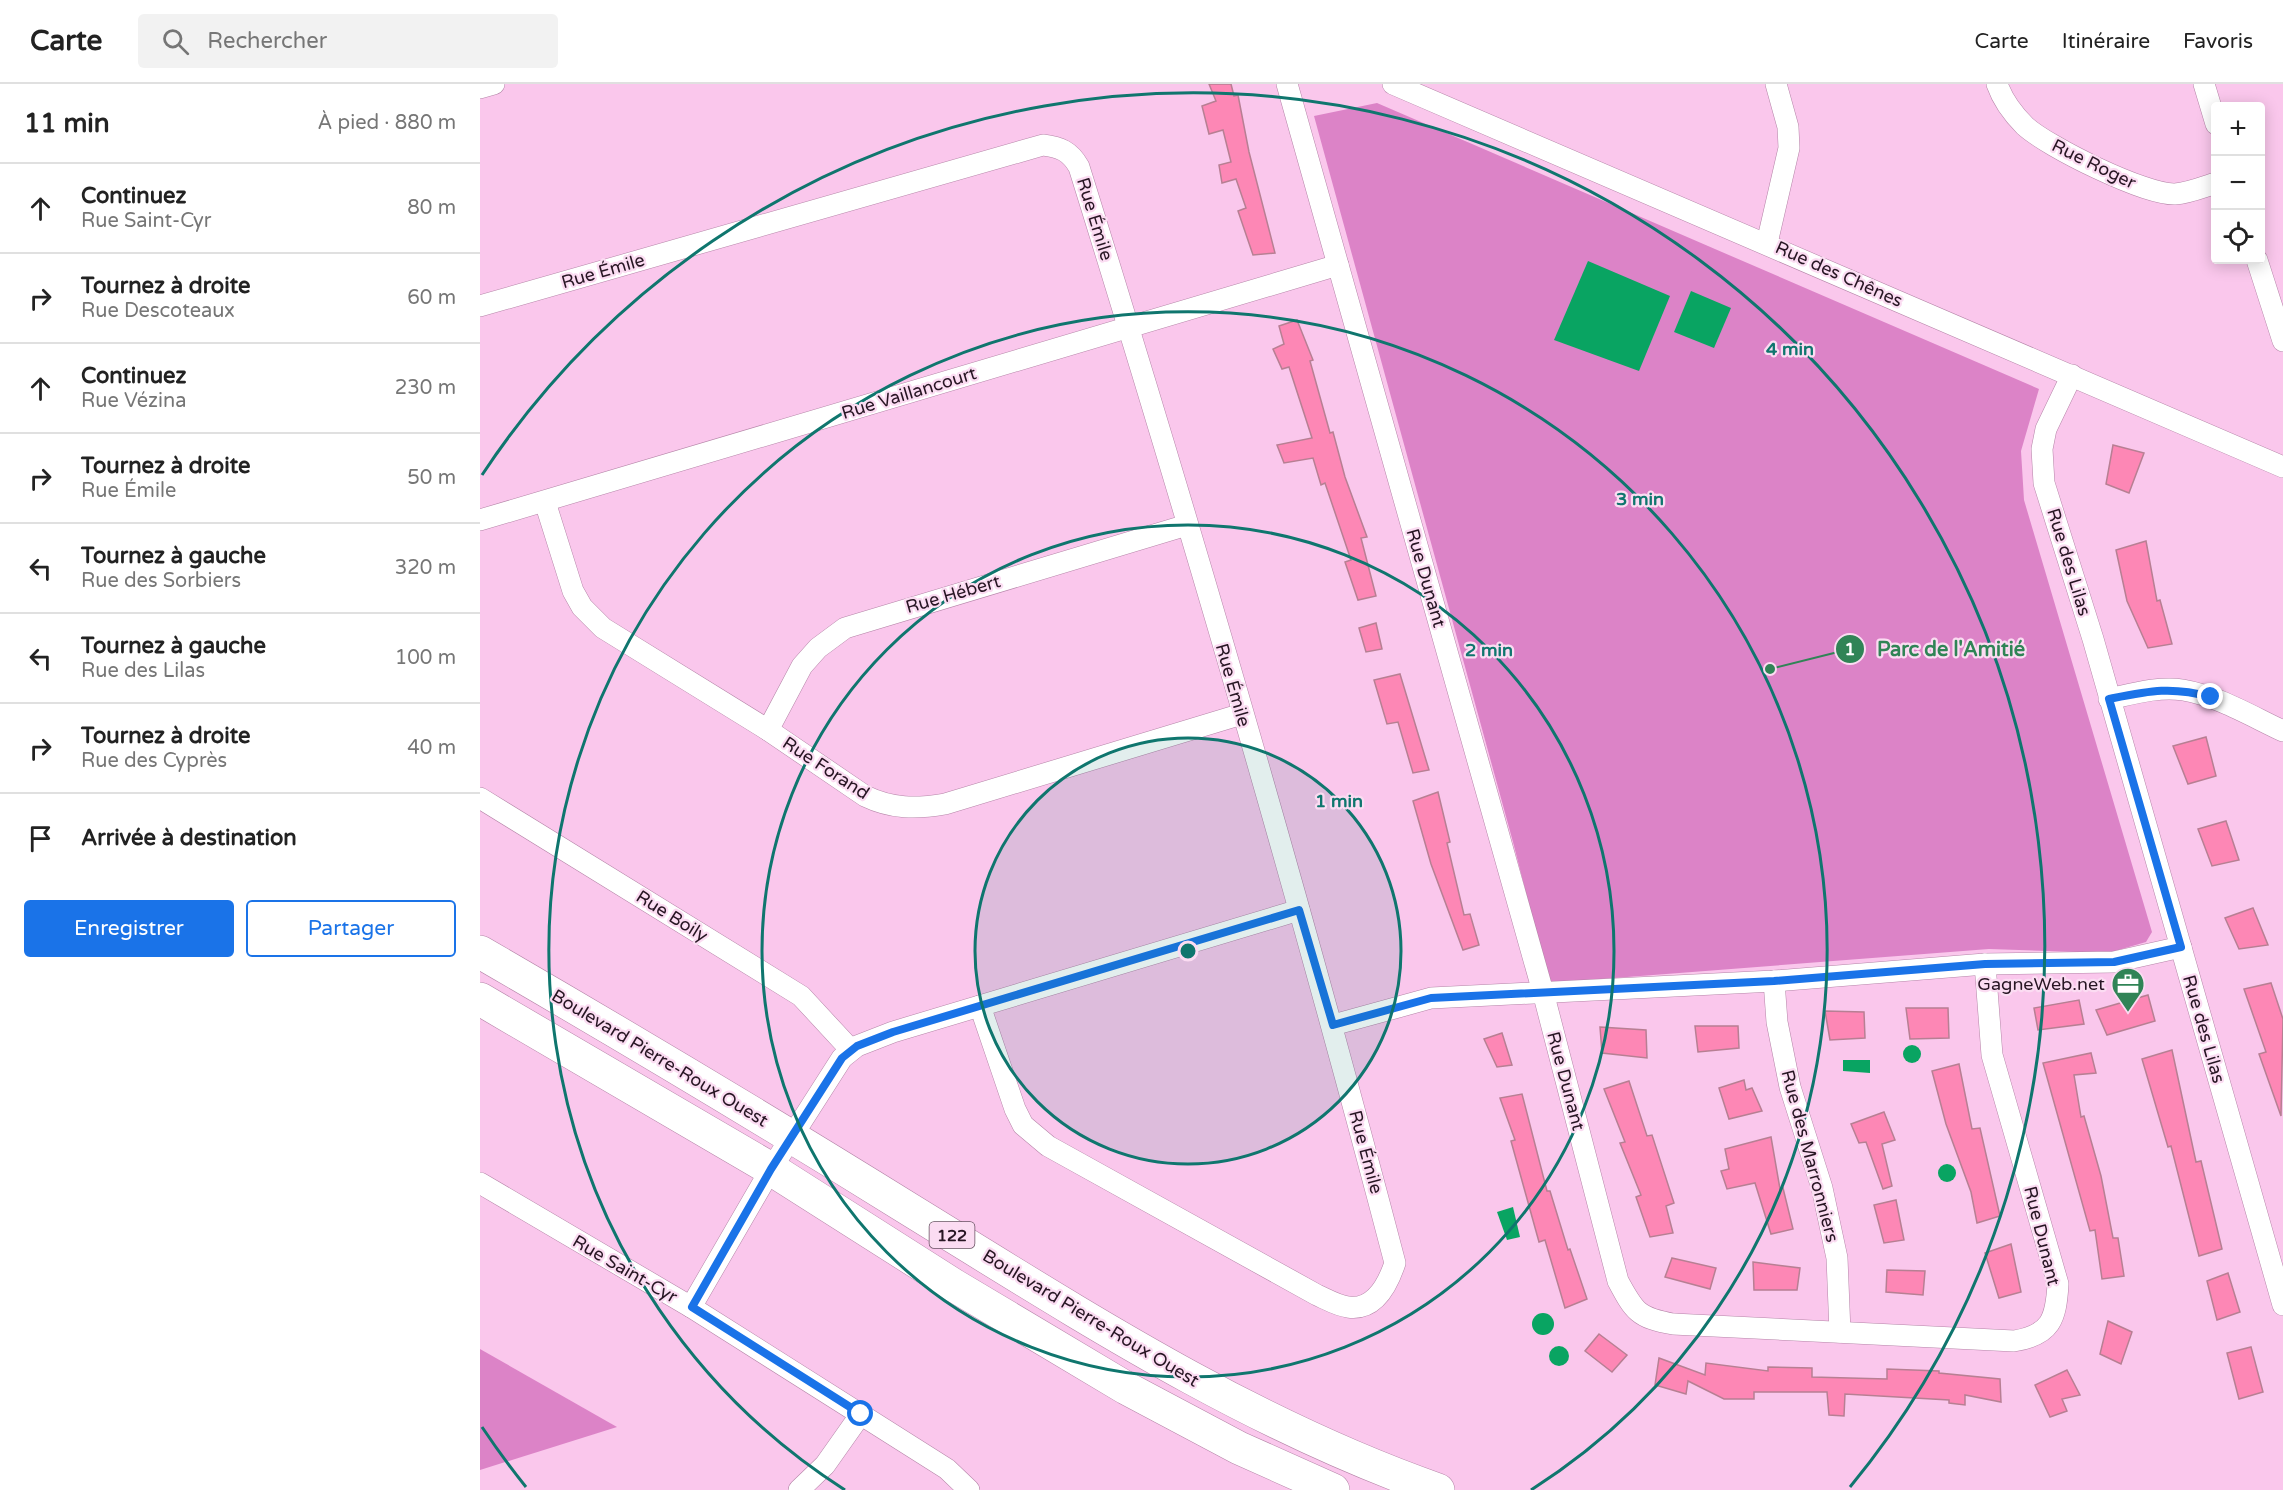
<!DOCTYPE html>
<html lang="fr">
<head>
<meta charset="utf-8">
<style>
  :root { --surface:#fff; --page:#f2f2f2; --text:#222; --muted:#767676; --line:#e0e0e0; --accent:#1a73e8 }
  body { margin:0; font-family:"Varela Round",sans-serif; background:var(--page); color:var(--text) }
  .controls { position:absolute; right:18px; top:18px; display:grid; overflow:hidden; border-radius:6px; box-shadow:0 3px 15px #0003 }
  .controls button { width:54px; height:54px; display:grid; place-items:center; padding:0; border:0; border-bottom:2px solid var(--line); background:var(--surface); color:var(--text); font:30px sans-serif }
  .stop { position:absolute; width:18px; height:18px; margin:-14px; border:4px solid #1a73e8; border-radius:50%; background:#fff }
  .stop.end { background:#1a73e8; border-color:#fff; box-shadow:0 2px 6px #0008 }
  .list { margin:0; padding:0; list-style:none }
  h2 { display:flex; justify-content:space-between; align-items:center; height:78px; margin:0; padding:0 24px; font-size:26px }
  h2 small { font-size:20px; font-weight:400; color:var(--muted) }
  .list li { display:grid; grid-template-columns:39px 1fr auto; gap:18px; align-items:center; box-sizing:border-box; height:90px; padding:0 24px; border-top:2px solid var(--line) }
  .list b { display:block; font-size:22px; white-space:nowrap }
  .list p { margin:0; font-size:20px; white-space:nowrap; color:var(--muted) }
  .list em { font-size:20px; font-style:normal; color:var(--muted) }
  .actions { display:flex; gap:12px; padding:18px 24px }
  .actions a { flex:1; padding:14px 0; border:2px solid var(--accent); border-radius:6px; text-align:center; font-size:21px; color:var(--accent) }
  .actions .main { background:var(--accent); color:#fff }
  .icon { flex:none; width:33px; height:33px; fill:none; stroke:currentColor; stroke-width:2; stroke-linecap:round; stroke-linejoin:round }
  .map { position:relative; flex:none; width:1803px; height:1406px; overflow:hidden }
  header { display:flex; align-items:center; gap:36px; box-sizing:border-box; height:84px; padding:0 30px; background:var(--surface); border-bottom:2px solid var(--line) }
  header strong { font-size:28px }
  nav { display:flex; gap:33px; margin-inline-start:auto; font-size:21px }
  .search { width:420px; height:54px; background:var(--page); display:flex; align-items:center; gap:15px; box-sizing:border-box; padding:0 21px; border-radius:6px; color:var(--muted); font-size:22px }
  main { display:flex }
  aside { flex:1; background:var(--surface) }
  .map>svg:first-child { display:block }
  .green { fill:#dc83c7 }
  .water { fill:#09a462 }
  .building { fill:#fd87b5; stroke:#b77f93; stroke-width:1.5 }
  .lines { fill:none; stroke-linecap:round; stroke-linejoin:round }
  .street-casing { stroke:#b585a8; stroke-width:22 }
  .primary-casing { stroke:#b585a8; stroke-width:34 }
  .street { stroke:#fff; stroke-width:21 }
  .primary { stroke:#fff; stroke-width:33 }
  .route { stroke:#1a73e8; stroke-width:8 }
  .ring { fill:none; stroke:#0f766e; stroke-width:3 }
  .labels { text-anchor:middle; stroke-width:4.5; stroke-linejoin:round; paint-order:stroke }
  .shield { fill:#fbdcf2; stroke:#675161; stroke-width:1.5 }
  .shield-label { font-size:16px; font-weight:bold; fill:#271523 }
  .street-label { font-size:18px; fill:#271523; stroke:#fbdcf2 }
  .poi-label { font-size:18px; fill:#271523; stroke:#fbdcf2; text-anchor:end }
  .centre { fill:#0f766e; stroke:#fbdcf2; stroke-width:3 }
  .ring-label { font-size:18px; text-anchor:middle; font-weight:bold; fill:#0f766e; stroke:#fbdcf2; stroke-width:4.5; stroke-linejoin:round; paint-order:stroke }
  .leader { fill:none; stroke:#308456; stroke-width:2 }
  .callout-dot { fill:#308456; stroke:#fbdcf2; stroke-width:2 }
  .mark-label { font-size:18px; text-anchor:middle; font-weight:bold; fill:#fff }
  .callout-label { font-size:20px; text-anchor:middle; font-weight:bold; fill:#308456; stroke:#fbdcf2; stroke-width:4.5; stroke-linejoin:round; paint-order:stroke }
</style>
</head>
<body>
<header>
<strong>Carte</strong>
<div class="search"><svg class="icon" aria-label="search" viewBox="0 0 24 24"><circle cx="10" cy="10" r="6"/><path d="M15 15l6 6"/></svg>Rechercher</div>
<nav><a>Carte</a><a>Itinéraire</a><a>Favoris</a></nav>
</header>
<main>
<aside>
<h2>11 min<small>À pied · 880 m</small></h2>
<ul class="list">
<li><svg class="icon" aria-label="ahead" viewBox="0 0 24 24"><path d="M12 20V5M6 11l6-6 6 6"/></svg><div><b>Continuez</b><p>Rue Saint-Cyr</p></div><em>80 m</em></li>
<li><svg class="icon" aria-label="right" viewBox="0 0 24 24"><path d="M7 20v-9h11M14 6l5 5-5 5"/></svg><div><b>Tournez à droite</b><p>Rue Descoteaux</p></div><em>60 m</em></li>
<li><svg class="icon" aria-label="ahead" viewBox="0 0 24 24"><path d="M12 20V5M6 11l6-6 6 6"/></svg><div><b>Continuez</b><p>Rue Vézina</p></div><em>230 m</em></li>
<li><svg class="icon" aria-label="right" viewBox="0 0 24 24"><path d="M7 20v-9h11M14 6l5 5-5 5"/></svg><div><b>Tournez à droite</b><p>Rue Émile</p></div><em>50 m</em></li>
<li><svg class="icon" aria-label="left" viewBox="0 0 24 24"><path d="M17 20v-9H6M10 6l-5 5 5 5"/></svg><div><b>Tournez à gauche</b><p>Rue des Sorbiers</p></div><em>320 m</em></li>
<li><svg class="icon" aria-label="left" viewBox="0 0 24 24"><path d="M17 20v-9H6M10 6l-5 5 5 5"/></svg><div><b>Tournez à gauche</b><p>Rue des Lilas</p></div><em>100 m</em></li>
<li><svg class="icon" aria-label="right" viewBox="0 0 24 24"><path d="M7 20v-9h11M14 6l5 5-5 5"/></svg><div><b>Tournez à droite</b><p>Rue des Cyprès</p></div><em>40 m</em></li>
<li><svg class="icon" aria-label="arrive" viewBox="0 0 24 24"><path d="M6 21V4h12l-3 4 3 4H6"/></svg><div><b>Arrivée à destination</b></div></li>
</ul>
<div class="actions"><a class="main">Enregistrer</a><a>Partager</a></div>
</aside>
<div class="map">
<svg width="1803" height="1406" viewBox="0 0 1803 1406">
  <rect width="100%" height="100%" fill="#fac7ec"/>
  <!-- green -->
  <g class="green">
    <path d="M897,19L1559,305L1541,367L1544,416L1672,848L1666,858L1628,869L1509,865L1069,899L1033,758L834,32Z"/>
    <path d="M0,1265L137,1343L0,1386Z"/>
  </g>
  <!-- water -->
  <g class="water">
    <path d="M1108,177L1190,212L1159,287L1074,256Z"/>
    <path d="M1211,207L1251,224L1234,264L1194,248Z"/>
    <circle cx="1432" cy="970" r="9"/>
    <path d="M1363,976H1390V989L1363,987Z"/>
    <circle cx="1467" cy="1089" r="9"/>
    <path d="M1033,1123L1040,1153L1027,1156L1017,1128Z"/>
    <circle cx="1063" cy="1240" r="11"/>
    <circle cx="1079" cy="1272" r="10"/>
  </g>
  <!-- building -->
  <g class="building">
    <path d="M729,0H751L754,12L758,11L769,68L795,169L773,171L758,127L766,124L756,95L742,99L739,81L751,78L743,46L729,50L722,22L736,17Z"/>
    <path d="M817,236L833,276L830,277L850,349L853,348L865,393L887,453L881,454L896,512L878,516L865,478L871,476L845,399L841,401L833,374L804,379L797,361L832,354L809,283L802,285L793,265L804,260L799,242Z"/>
    <path d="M1633,361L1664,369L1649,409L1626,400Z"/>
    <path d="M1666,457L1677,517L1680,516L1692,560L1668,564L1647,517L1636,466Z"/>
    <path d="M896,539L902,565L886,568L879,544Z"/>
    <path d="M920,590L949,686L933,689L918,638L907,640L894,596Z"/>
    <path d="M1726,653L1736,692L1708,700L1693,662Z"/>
    <path d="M958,708L970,758L967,759L984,831L990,830L999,861L983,866L951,780L933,717Z"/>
    <path d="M1746,737L1759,776L1732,782L1718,745Z"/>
    <path d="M1773,824L1788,861L1759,865L1745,834Z"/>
    <path d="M1791,899L1803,935L1801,1032L1779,970L1786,968L1764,905Z"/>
    <path d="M1668,911L1675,937L1627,951L1616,926Z"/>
    <path d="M1599,916L1604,940L1558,946L1554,924Z"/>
    <path d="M1426,924H1468L1469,954L1430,955Z"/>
    <path d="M1345,927L1384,928L1385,954L1350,956Z"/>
    <path d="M1215,942H1258L1259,964L1218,968Z"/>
    <path d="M1120,943L1166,946L1167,974L1122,969Z"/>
    <path d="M1022,949L1032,981L1017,983L1004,955Z"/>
    <path d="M1692,966L1716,1078L1721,1077L1742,1165L1719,1172L1691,1062L1688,1063L1662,975Z"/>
    <path d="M1611,969L1616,989L1594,991L1601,1033L1604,1032L1621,1092L1633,1154H1638L1644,1192L1622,1195L1615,1146L1610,1147L1563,979Z"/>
    <path d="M1479,980L1492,1045L1500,1044L1520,1132L1497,1139L1491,1108L1466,1040L1452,987Z"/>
    <path d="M1264,996L1266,1006L1272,1004L1282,1027L1249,1035L1239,1004Z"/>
    <path d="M1149,997L1167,1052L1172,1051L1194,1119L1186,1122L1193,1149L1170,1153L1156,1113L1161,1111L1140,1059L1145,1058L1124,1005Z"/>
    <path d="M1042,1010L1067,1107H1070L1088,1166L1090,1165L1107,1215L1085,1224L1065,1156L1059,1158L1031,1057L1035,1056L1020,1014Z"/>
    <path d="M1404,1028L1415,1056L1402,1060L1412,1102L1403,1105L1386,1058L1379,1059L1371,1040Z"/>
    <path d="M1291,1053L1300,1105L1303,1104L1313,1145L1291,1150L1275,1099L1247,1105L1241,1087L1249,1085L1245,1065Z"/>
    <path d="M1416,1116L1424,1156L1404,1159L1394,1121Z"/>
    <path d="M1531,1160L1541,1208L1519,1214L1505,1169Z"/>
    <path d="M1192,1174L1236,1184L1230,1205L1185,1193Z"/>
    <path d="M1273,1178L1320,1184L1317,1206H1274Z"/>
    <path d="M1407,1186L1445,1187L1443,1211L1406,1208Z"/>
    <path d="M1748,1189L1760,1228L1737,1236L1727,1197Z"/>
    <path d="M1628,1237L1652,1248L1641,1280L1620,1270Z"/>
    <path d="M1119,1250L1147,1271L1132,1288L1105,1267Z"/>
    <path d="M1771,1263L1783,1308L1759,1315L1747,1269Z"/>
    <path d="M1179,1274L1225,1291L1226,1279L1288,1287V1283L1332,1284V1293L1407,1295V1285L1459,1287V1289L1520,1295L1521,1318L1485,1311V1321L1469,1319V1316L1365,1310L1364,1332L1349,1331L1347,1308H1274V1315H1244L1208,1297L1206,1310L1175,1301Z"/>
    <path d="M1587,1286L1600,1311L1582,1315L1587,1327L1570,1333L1555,1301Z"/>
  </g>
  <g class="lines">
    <!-- street casing -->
    <g class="street-casing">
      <g id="street">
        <path d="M807,0L1063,908L1138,1197C1154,1227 1158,1234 1193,1240L1534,1257C1571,1251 1576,1235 1578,1200L1512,971L1505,880"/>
        <path d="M913,0L1803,383"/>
        <path d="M1517,0C1523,17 1532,29 1545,42C1568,63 1665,111 1695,110C1709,109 1723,103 1736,99"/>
        <path d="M1724,0L1736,40"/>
        <path d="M0,4L14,0"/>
        <path d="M1287,159L1309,64L1308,43L1296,0"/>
        <path d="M1777,176L1803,257"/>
        <path d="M0,222L563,61C580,63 590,67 599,83C712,446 819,812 915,1179C908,1200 895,1227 868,1223C858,1222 846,1215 837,1211L568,1062L543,1041L535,1025L500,922"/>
        <path d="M1592,291L1566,345L1562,365L1564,399L1613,555L1803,1221"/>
        <path d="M65,418L93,507L102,523L123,544L288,646L385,712C412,725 436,725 465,720L762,630"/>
        <path d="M0,436L858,181"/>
        <path d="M1629,615C1652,610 1679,602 1703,606C1738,612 1771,632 1803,647"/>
        <path d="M288,646L322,582L338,564L365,544L707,441"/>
        <path d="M0,714L321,912L371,966"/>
        <path d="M1294,897L1297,938L1310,1003L1342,1104L1357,1174L1360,1248"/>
        <path d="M853,941L951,914L1294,897L1505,880L1634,878L1701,863"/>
        <path d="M0,1099L211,1223L467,1385L489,1406"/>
        <path d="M211,1223L291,1085L362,974L377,962L413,948L819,826"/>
        <path d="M319,1406L345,1381L381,1330"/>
      </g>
    </g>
    <!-- primary casing -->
    <g class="primary-casing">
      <g id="primary">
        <path d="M0,868C145,952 289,1038 432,1127C601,1231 769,1340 958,1406"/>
        <path d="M0,915L291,1085L475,1202L646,1304L759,1364L853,1406"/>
      </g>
    </g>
    <!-- street -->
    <use href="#street" class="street"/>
    <!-- primary -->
    <use href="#primary" class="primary"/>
  </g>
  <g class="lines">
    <!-- route -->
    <path class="route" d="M381,1330L212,1223L291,1085L362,974L377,962L413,948L819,826L853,941L951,914L1294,897L1505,880L1634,878L1701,863L1629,615C1669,607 1691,602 1731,613"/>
  </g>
  <!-- distance rings -->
  <circle cx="708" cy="867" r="213" fill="#0f766e" fill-opacity=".12"/>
  <g class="ring">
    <circle cx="708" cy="867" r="213"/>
    <circle cx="708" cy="867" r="426"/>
    <path d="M365 1406A639 639 0 1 1 1051 1406"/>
    <path d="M46 1403A852 852 0 0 1 2 1343M2 391A852 852 0 1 1 1370 1403"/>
  </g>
  <!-- icons -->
  <defs>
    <g id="office-pin" transform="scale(1.725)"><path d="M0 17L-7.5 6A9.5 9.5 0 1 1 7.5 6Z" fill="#308456" stroke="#fbdcf2"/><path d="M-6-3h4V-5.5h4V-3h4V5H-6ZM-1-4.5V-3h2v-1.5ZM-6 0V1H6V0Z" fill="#fff"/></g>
  </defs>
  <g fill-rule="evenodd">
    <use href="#office-pin" x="1648" y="900"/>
  </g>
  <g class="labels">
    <!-- shield labels -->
    <rect class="shield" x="449.5" y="1138" width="45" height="26" rx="4.5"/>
    <g class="shield-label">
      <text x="472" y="1157">122</text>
    </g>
    <!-- street labels -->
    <g class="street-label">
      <text transform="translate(1614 80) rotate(26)" y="6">Rue Roger</text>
      <text transform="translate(615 135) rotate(73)" y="6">Rue Émile</text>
      <text transform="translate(123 187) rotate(-16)" y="6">Rue Émile</text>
      <text transform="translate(1359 190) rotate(24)" y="6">Rue des Chênes</text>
      <text transform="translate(429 309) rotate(-17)" y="6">Rue Vaillancourt</text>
      <text transform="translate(1589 478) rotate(73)" y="6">Rue des Lilas</text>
      <text transform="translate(946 494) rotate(74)" y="6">Rue Dunant</text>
      <text transform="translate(473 510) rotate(-16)" y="6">Rue Hébert</text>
      <text transform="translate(753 601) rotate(74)" y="6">Rue Émile</text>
      <text transform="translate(346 684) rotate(33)" y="6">Rue Forand</text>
      <text transform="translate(192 832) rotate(32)" y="6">Rue Boily</text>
      <text transform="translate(1724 945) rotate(74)" y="6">Rue des Lilas</text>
      <text transform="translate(180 974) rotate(31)" y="6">Boulevard Pierre-Roux Ouest</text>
      <text transform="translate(1086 997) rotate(75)" y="6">Rue Dunant</text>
      <text transform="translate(886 1068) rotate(75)" y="6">Rue Émile</text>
      <text transform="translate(1330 1072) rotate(75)" y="6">Rue des Marronniers</text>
      <text transform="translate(1562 1152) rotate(76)" y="6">Rue Dunant</text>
      <text transform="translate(145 1185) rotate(30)" y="6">Rue Saint-Cyr</text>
      <text transform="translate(611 1234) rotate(31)" y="6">Boulevard Pierre-Roux Ouest</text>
    </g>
    <!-- poi labels -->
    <g class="poi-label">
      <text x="1625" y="906">GagneWeb.net</text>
    </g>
  </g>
  <circle cx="708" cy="867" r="9" class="centre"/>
  <g class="ring-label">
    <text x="1310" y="271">4 min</text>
    <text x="1160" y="421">3 min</text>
    <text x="1009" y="572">2 min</text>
    <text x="859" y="723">1 min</text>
  </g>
  <!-- callouts -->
  <path class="leader" d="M1290 585L1370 565"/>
  <g class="callout-dot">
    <circle cx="1290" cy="585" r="6"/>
    <circle cx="1370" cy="565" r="15"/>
  </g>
  <g class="mark-label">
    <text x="1370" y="571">1</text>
  </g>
  <g class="callout-label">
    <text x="1471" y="572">Parc de l'Amitié</text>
  </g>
</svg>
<div class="controls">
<button>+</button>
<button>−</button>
<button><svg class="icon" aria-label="locate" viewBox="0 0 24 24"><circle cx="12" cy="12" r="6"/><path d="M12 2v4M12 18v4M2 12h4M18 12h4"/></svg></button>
</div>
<div class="stop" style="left:381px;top:1330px"></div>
<div class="stop end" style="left:1731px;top:613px"></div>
</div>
</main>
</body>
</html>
